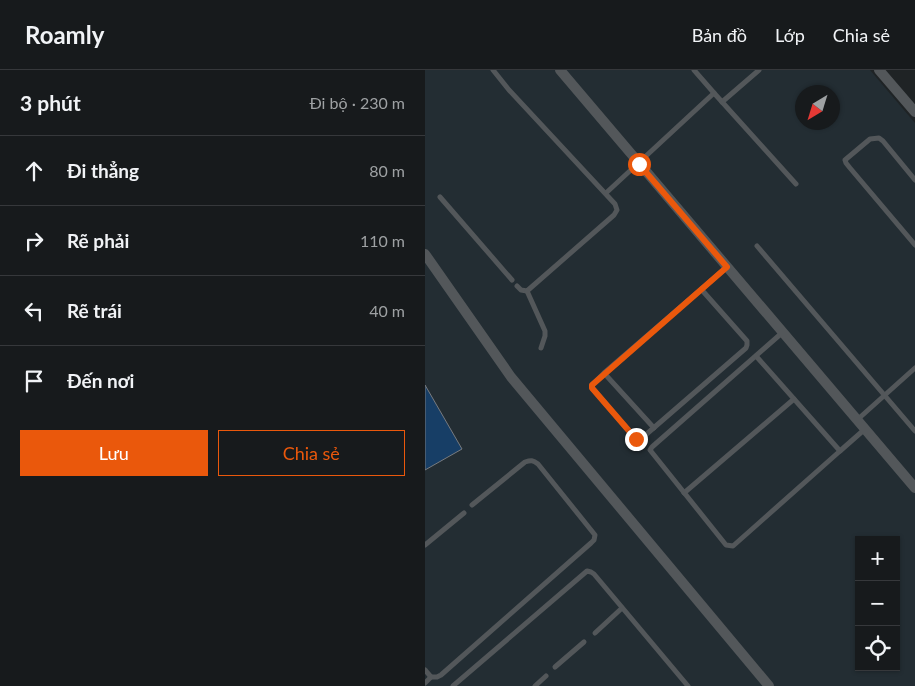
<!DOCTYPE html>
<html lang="vi">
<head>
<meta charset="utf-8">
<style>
  :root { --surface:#171a1c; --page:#202325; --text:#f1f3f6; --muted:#9ea1a3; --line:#36383b; --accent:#ea580c }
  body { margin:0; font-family:Lato,sans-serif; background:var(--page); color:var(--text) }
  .controls { position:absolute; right:15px; bottom:15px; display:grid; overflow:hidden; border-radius:0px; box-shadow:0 1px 4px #0004 }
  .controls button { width:45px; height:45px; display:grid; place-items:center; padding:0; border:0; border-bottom:1px solid var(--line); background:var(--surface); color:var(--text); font:25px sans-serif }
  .compass { position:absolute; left:370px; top:15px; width:45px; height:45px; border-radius:50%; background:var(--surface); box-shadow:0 1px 4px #0004; rotate:218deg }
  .stop { position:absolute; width:15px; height:15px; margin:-11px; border:4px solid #ea580c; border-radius:50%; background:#fff }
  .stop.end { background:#ea580c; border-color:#fff; box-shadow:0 1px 5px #0008 }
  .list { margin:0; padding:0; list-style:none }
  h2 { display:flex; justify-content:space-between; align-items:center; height:65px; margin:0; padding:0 20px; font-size:21px }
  h2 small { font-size:16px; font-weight:400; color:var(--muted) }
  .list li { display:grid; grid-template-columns:32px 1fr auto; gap:15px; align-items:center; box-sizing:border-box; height:70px; padding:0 20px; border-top:1px solid var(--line) }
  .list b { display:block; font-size:19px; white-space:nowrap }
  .list em { font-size:16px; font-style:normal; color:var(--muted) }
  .actions { display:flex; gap:10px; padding:15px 20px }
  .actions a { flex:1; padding:11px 0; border:1px solid var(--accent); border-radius:0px; text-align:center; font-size:18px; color:var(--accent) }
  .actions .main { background:var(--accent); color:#fff }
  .icon { flex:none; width:28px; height:28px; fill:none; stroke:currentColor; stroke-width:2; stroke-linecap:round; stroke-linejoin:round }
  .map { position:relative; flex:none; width:490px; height:616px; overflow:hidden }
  header { display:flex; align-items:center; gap:30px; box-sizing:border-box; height:70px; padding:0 25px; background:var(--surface); border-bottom:1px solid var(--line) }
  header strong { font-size:24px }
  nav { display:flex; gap:28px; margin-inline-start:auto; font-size:18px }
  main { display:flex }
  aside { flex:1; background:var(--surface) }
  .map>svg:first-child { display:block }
  .built { fill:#232d33; fill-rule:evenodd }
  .building { fill:#173e66; stroke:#787b7f }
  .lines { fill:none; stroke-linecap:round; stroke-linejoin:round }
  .lane { stroke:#53575a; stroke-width:5 }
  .street { stroke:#53575a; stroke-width:10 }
  .route { stroke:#ea580c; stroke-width:6 }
</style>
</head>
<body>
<header>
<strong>Roamly</strong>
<nav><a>Bản đồ</a><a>Lớp</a><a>Chia sẻ</a></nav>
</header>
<main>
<aside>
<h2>3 phút<small>Đi bộ · 230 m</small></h2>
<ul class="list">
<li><svg class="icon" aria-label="ahead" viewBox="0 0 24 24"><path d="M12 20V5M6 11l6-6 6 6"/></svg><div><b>Đi thẳng</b></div><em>80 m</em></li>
<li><svg class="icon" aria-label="right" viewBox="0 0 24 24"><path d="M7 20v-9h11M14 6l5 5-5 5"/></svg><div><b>Rẽ phải</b></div><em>110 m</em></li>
<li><svg class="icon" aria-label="left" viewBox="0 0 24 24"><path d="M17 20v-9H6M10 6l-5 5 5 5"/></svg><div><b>Rẽ trái</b></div><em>40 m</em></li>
<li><svg class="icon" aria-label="arrive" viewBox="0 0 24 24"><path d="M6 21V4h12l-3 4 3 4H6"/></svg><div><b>Đến nơi</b></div></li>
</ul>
<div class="actions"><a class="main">Lưu</a><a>Chia sẻ</a></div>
</aside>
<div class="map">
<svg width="490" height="616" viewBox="0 0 490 616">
  <rect width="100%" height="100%" fill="#1f2325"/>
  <!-- built -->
  <path class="built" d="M0,0H445L490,53V616H0ZM378,22H408V52H378ZM434,470H471V597H434Z"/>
  <!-- building -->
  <path class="building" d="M0,315L37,379L0,400Z"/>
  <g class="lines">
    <!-- lane -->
    <g class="lane">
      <path d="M68,0L84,20L190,134L192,140L189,145L102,221L96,220L92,216"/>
      <path d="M269,0L289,23"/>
      <path d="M297,32L334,0"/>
      <path d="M490,110L458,71L454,68L445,69L420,90L421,93L425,98L490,175"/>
      <path d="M181,123L289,23L371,114"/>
      <path d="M15,127L87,210"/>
      <path d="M332,176L490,361"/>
      <path d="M276,219L322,271V275L321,278L217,368L211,369L167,318V315L179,303L302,197"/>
      <path d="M102,221L120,261V266L116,278"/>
      <path d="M358,262L227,377L225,380L301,475L308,476L415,381"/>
      <path d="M331,286L415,381L440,359"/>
      <path d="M179,303L229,358"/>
      <path d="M432,350L490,298"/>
      <path d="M259,423L369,329"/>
      <path d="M0,475L39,443"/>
      <path d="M170,563L197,538"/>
      <path d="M130,597L159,572"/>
      <path d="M0,600L6,607"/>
      <path d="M0,613L6,607H12L16,605L166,473L169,470L170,465L113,394C108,390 106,390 100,392L47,435"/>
      <path d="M28,616L162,501L166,502L169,504L263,616"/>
      <path d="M110,616L121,606"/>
    </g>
    <!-- street -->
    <g class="street">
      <path d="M135,0L490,418"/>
      <path d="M454,0L490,42"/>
      <path d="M0,184L86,307L344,616"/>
    </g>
  </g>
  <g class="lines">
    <!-- route -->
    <path class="route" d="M211,369L167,318V315L302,197L214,94"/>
  </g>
</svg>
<div class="controls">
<button>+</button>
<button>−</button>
<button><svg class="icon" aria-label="locate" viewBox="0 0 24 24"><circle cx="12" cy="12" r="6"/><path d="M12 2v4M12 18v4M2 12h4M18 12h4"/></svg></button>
</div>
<svg class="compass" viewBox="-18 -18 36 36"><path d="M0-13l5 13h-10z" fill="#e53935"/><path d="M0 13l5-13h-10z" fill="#9ea1a3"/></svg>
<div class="stop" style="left:214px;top:94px"></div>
<div class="stop end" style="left:211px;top:369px"></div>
</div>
</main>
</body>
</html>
